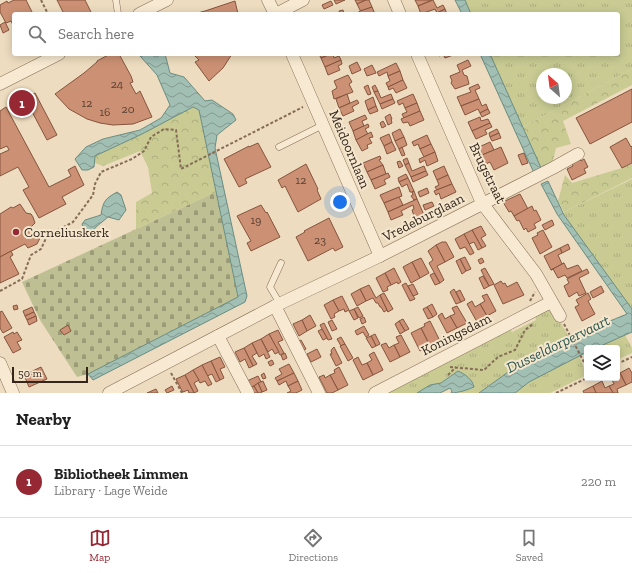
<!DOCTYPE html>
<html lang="en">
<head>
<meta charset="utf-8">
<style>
  :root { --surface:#fff; --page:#f2f2f2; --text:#222; --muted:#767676; --line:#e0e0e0; --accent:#952832 }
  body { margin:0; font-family:"Zilla Slab",serif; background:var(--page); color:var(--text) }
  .controls { position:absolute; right:12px; bottom:12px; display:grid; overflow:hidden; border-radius:4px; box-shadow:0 2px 10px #0003 }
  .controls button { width:36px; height:36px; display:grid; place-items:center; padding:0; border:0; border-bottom:1px solid var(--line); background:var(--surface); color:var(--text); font:20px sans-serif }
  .compass { position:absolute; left:536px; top:68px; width:36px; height:36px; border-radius:50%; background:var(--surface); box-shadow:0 2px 10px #0003; rotate:332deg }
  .scale { position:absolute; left:12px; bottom:10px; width:76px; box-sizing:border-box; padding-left:4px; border:2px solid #35261c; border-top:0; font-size:11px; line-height:14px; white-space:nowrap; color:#35261c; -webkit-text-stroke:3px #f5e7ce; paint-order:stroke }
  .you { position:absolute; left:340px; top:202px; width:14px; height:14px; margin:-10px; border:3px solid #fff; border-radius:50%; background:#1a73e8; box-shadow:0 0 0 6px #1a73e833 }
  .badge { display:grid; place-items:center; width:26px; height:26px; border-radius:50%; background:var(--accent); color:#fff; font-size:13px; font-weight:700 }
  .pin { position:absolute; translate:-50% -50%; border:2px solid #fff; box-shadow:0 1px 4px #0006 }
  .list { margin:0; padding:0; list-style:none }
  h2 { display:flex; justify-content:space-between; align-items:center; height:52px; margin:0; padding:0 16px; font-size:17px }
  h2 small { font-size:13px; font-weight:400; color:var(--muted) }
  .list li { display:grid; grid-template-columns:26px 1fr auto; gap:12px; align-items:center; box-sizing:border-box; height:72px; padding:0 16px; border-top:1px solid var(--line) }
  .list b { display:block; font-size:15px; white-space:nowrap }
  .list p { margin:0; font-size:13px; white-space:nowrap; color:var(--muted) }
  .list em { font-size:13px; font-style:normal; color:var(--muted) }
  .icon { flex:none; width:22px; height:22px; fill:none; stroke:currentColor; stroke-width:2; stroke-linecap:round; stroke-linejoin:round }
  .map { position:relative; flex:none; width:632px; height:393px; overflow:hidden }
  .search { position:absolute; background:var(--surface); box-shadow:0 2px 10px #0003; left:12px; right:12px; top:12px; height:44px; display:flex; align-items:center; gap:10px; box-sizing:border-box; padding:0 14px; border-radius:4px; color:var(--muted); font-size:15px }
  .sheet { height:124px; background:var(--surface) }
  nav { display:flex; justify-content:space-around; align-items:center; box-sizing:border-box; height:56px; border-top:1px solid var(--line); background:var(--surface); font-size:11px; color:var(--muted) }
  nav a { display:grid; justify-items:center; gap:2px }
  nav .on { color:var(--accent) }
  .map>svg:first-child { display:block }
  .grass { fill:url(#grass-tufts); fill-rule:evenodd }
  .forest { fill:url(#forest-crowns) }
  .cemetery { fill:url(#cemetery-stones) }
  .water { fill:url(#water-waves); stroke:#6a8d81 }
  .building { fill:#cc9174; stroke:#85543d }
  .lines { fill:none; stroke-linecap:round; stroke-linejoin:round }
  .service-casing { stroke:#866c57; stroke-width:7 }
  .minor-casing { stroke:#866c57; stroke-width:13 }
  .path { stroke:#866c57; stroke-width:2; stroke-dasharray:3 2; stroke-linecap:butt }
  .service { stroke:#f8ead2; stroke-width:6 }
  .minor { stroke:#f8ead2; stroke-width:12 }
  .poi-dot { fill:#952832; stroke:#f5e7ce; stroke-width:1.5 }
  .labels { text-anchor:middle; stroke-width:4; stroke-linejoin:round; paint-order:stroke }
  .number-label { font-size:12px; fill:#5b4132 }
  .street-label { font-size:14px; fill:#35261c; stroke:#f5e7ce }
  .poi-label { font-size:14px; fill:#35261c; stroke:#f5e7ce; text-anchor:start }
  .water-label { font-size:15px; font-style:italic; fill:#2b554f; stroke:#f5e7ce }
</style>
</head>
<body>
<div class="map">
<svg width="632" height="393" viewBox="0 0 632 393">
  <defs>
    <pattern id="grass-tufts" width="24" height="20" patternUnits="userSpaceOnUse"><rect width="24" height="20" fill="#c9cb93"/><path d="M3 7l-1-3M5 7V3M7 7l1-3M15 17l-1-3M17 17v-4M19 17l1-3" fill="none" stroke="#adae7e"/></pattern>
    <pattern id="forest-crowns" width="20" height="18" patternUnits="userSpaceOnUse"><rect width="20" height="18" fill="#c9cb93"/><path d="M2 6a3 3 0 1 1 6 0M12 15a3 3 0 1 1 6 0" fill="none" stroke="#adae7e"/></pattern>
    <pattern id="cemetery-stones" width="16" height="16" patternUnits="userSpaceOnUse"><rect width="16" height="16" fill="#bec093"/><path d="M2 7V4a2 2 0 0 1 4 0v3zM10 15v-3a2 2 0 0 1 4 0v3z" fill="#9b9c77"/></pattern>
    <pattern id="water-waves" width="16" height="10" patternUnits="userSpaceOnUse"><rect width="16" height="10" fill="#a2bfb4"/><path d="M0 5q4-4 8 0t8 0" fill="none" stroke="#859b92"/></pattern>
  </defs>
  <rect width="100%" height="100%" fill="#eddcbf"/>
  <!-- grass -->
  <g class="grass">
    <path d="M459,0H632V69L517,130L483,54H618V14H465ZM542,74H566V98H542Z"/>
    <path d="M632,179V309L564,215V212Z"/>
    <path d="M552,310L555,314L570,338L547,347L522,362L479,393H459L465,389L472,388L474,384L464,375L454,373L441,383L430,385L417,393H384L510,329L512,332L536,320L535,315L543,311Z"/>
    <path d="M625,335L632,348V353L617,360V348H596Z"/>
    <path d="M579,356L587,375L550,393H515L529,382Z"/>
  </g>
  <!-- forest -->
  <g class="forest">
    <path d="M632,69V85L563,121L571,144L556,148L552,165L536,172L517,130Z"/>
    <path d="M193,107L199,110L216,192L136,229V202L152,193L148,167L140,151L103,166L95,163V156L142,134Z"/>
    <path d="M632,164V178L564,212L558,201L565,175L572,183L622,168Z"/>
  </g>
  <!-- cemetery -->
  <path class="cemetery" d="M216,192L238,297L88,374L77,377L40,320L22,282Z"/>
  <!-- water -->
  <g class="water">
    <path d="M455,0H465L471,14H462Z"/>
    <path d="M139,54H165L170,73L184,77L205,101L212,100L233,114L236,120L217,135L215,148L247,296L245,302L93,380L88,374L238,297L199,110L193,107L142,134L95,156L94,167L88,170H82L75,159L86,147L103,139L140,130L161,118L170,105L157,75L140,56Z"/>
    <path d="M480,54H490L542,170L534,173Z"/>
    <path d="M548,181L564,215L632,309V332L596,348H587V352L529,382L515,393H479L522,362L547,347L627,314L557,214L541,184Z"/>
    <path d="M117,192L121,195L126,210L119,220L108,217L96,227L91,233L84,232L82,224L85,220L101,215C103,201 105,199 117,192Z"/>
    <path d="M458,371C465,374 473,380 474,387C467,390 458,393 451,393L452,391L450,388L440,393H417L430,385L441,383Z"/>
  </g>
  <!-- building -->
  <g class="building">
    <path d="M14,0H26L33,14H14V27L11,21L6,23L0,12V5L7,1L8,3Z"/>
    <path d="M57,0H85L92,14H64Z"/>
    <path d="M334,0H345L336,4Z"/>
    <path d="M355,0H366L357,4Z"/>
    <path d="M366,0H369L372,7L361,12L357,4Z"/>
    <path d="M415,0H432L418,6Z"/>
    <path d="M433,0L437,8L443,5L445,9L437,13L435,9L421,14L418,6Z"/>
    <path d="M235,1L238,14H194L205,11Z"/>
    <path d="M331,1L333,5L324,9L322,5Z"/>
    <path d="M372,7L375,14H356L360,11Z"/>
    <path d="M445,9L447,14H437V13Z"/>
    <path d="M343,10L344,14H340L339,11Z"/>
    <path d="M5,22L9,30L3,33L0,25Z"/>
    <path d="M110,54H119L131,76L133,82L130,83L136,94L140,91L152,117L133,124L113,125L100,123L87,119L69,109L55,94L84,73L97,62V61Z"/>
    <path d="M193,54H232L223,68L209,81L195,62L199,60Z"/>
    <path d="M319,54H331L321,58Z"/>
    <path d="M331,54H333L334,58L339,56L341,60L325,67L321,58Z"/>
    <path d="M438,54H456L445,58L443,54L439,56Z"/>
    <path d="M341,60L342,64L338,66L340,70L328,75L325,67Z"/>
    <path d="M468,60L471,66L462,70L464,75L467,76L469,84L455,89L451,83L452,81L450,76L460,72L457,65Z"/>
    <path d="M357,62L361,70L352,74L349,66Z"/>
    <path d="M396,63L400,71L388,76L387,72L379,76L377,72Z"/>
    <path d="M372,65L376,73L367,76L364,69Z"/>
    <path d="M400,71L403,80L388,87L386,83L390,81L388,76Z"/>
    <path d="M348,75L352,82L349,84L353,92L334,99L332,91L337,88L334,81Z"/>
    <path d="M403,80L407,88L396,93L393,88L389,90L388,87Z"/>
    <path d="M478,84L480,88L475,90L479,99L461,106L457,97L471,92L469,88Z"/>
    <path d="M368,85L371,94L368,95L364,87Z"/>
    <path d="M375,85L378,91L374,92L372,87Z"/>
    <path d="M632,89V122L590,144L576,118Z"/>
    <path d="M378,91L381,98L391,94L393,99L380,104L374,92Z"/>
    <path d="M35,93L57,135L47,140L30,108L17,115L12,105Z"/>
    <path d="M347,94L350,103L339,108L336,99Z"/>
    <path d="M413,94L417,103L405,108L403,103L399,105L397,101Z"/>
    <path d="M373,97L376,106L368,110L365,101Z"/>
    <path d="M393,99L395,103L382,109L380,104Z"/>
    <path d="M479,99L482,106L486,104L488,109L480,113L478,109L465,115L461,106Z"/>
    <path d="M357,100L359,103L352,107L354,111L343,116L339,108Z"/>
    <path d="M417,103L420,111L404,118L402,114L407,112L405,108Z"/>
    <path d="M376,106L378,111L370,114L368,110Z"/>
    <path d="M6,107L49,187L71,176L68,170L75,166L84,185L62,197L66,204L39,218L23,190L29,187L18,167L0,176V154L9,150L7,146L0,149V111Z"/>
    <path d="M488,109L490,113L482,117L480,113Z"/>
    <path d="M420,111L424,120L410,126L408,122L403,123L401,119Z"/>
    <path d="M390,114L392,119H391L392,123L388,125L385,117Z"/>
    <path d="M365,115L367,119L362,121L364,126L353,131L349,122Z"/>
    <path d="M480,117L481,121L488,119L490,123L472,131L468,122Z"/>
    <path d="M383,121L386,126L382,128L380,123Z"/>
    <path d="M490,123L492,127L485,130L487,134L476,139L472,131Z"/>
    <path d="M368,124L369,127L365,129L368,134L356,140L353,131Z"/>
    <path d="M400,129L404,137L395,141L392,133Z"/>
    <path d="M497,129L499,133L490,137L489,133Z"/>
    <path d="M371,132L373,137L369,138L372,143L367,145L368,148L362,151L356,140Z"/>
    <path d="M499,133L501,138L492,141L490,137Z"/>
    <path d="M389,134L392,142L384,146L380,138Z"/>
    <path d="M427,135L431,144L420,149L418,144L414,146L412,142Z"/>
    <path d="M404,137L407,145L399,149L395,141Z"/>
    <path d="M626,138L631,147L632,146V163L622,168L610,147Z"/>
    <path d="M392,142L396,150L387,154L384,146Z"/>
    <path d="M490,142L494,150L482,155L479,147Z"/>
    <path d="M258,143L271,167L245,179L247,183L239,187L224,159L249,146V147Z"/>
    <path d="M431,144L435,152L424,157L420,149Z"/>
    <path d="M402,147L405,155L402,156L399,149Z"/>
    <path d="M501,147L508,163L494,170L490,162L486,164L482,155Z"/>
    <path d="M435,152L438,161L427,166L425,160L420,163L419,159Z"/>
    <path d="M524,153L528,163L522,165L518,155Z"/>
    <path d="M380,156L381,159L379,160L383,165L367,172L363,163Z"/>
    <path d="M407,158L409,163L405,165L403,160Z"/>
    <path d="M580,159L581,161L584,159L588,167L584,169L586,173L572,180L567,169L573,166L572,163Z"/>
    <path d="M400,161L403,166L399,168L397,162Z"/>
    <path d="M409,163L412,171L424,166L426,171L411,177L405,165Z"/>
    <path d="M306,164L318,189L317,190L321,199L298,212L285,186L282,188L278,180Z"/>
    <path d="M383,165L386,174L371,180L367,172Z"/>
    <path d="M444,166L448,175L437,180L433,171Z"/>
    <path d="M426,171L428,175L413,182L411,177Z"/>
    <path d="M388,173L390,177L384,180L386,184L375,189L371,180Z"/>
    <path d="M406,174L408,178L399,182L398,178Z"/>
    <path d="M448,175L452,184L437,190L435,187L439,185L437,180Z"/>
    <path d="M408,178L414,191L412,192H410L407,184L402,187L399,182Z"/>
    <path d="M452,184L456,192L441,199L439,193L436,195L434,191Z"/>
    <path d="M399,187L402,196L384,203L380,195Z"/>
    <path d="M427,188L429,193L420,197L418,192Z"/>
    <path d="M414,191L417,199L414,200L411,196L413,195L412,192Z"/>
    <path d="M520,194L528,209L514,216L511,211L509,212L503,202Z"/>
    <path d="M399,197L403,205L388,212L384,203Z"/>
    <path d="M417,199L424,215L415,219L412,210L414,209L413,205L401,211L403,215L391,220L388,212Z"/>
    <path d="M432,202L434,206L425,210L423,205Z"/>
    <path d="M20,204L26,213L31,214L33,217L35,223L30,228L34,236L40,238L37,244L28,248L25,244L0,257V214L11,207L13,208Z"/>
    <path d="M261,205L266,213L267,212L280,237L251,251L247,243L251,241L237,216Z"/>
    <path d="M532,206L534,211L536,210L541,220L534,224L536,228L528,232L526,228L524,230L519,220L517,221L514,216Z"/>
    <path d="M329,218L343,247L335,251L333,248L308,261L296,237L305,232L304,231Z"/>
    <path d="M552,220L554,225L545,230L542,225Z"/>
    <path d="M481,226L486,235L481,238L486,246L482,248L472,230Z"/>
    <path d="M472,230L482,248L478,250L474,242L469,244L464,234Z"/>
    <path d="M543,230L552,247L540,254L532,238L538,235L537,233Z"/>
    <path d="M464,234L474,253L470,255L465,247L460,249L455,239Z"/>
    <path d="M442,242H446L454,257L445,262L436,245Z"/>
    <path d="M568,244L570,249L562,253L560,248Z"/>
    <path d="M436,245L445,262L437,266L444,280L440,283L429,263L433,260L428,251Z"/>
    <path d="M560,248L562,253L558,255L562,264L564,263L551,270L544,256Z"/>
    <path d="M11,251L13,255L10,257L19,274L0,283V257Z"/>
    <path d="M465,257L471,269L466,271L460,259Z"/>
    <path d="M421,258L429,273L420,278L412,262Z"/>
    <path d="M482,258L484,262L480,264L478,260Z"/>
    <path d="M460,259L466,271L462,274L456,261Z"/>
    <path d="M412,262L420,278L411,283L403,267Z"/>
    <path d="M564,263L567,269L578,265L582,271L567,278L565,275L558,278L553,269L551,270Z"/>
    <path d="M394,268L401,282L398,284L397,282L391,285L385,273Z"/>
    <path d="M485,268L494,284L489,286L481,270Z"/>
    <path d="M587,269L589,273L579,278L586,293L579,296L577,292L569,297L564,286L569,283L567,279Z"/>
    <path d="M385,273L391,285L387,287L388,290L383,292L376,278Z"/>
    <path d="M434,273L440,283L435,285L430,275Z"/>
    <path d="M483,276L489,286L484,289L479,278Z"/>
    <path d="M501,281L503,284L505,283L507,287L517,282L524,295L503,304L494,285Z"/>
    <path d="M406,283L415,299L410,301L402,285Z"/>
    <path d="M413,284L418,294L413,296L408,286Z"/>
    <path d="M369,285L376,298L380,295L388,312L387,310L384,312L381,307H380L378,303H376L373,298L366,301L360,289Z"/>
    <path d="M601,286L604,292L593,298L590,292Z"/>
    <path d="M360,289L366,301L357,306L351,294Z"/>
    <path d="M454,289L461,302L456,304L450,292Z"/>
    <path d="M460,290L465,300L461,302L456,292Z"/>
    <path d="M384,293L393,309L388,312L380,295Z"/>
    <path d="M588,293L591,299L588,301L595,314L582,321L575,307L579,305L576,300Z"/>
    <path d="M487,294L496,311L487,316L480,304L485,301L482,296Z"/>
    <path d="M342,296L349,310L345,312L344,309L339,311L333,300Z"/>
    <path d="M333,300L339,311L334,314L335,317L331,319L324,305Z"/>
    <path d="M472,301L475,307L480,304L487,316L477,322L467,304Z"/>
    <path d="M432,304L437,314L433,317L427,307Z"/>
    <path d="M17,305L18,309L14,310L13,306Z"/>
    <path d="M457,306L467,323L457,328L450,316L455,314L452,308Z"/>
    <path d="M32,307L34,312L25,316L23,311Z"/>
    <path d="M358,307L363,316L359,318L354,309Z"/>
    <path d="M427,307L433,317L428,319L423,309Z"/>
    <path d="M354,309L358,318L354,320L349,311Z"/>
    <path d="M2,311L12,328L3,333L0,328V312Z"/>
    <path d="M34,312L36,316L27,320L25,316Z"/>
    <path d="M442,313L445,319L450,316L457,328L447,333L438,316Z"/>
    <path d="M310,315L316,326L307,331L302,320Z"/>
    <path d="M36,316L37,321L29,325L27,320Z"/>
    <path d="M364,317L366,322L362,324L360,319Z"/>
    <path d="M403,319L409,329L405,331L399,321Z"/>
    <path d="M302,320L307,331L299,336L293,324Z"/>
    <path d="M332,320L337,329L332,331L328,322Z"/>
    <path d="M399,321L405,331L400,334L395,324Z"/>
    <path d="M430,321L440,341L430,346L421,328L425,326L424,324Z"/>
    <path d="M324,323L332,339L328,340L320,325Z"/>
    <path d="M68,325L71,331L64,335L60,330Z"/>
    <path d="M364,326L369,335L366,337L363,332L357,335L355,331Z"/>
    <path d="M421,328L430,346L420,351L411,333Z"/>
    <path d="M322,329L327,338L323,340L318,331Z"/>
    <path d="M278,330L283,340L278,342L284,353L280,355L269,334Z"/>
    <path d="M13,332L14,334L17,332L22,340L17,342L21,349L13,353L4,337Z"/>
    <path d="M269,334L279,352L275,354L272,349L268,352L261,339Z"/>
    <path d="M375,334L380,344L376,346L371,336Z"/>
    <path d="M401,335L410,352L400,357L394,345L399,343L396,337Z"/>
    <path d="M371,336L376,346L372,348L366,338Z"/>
    <path d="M341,337L345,344L341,346L337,339Z"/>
    <path d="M261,339L270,357L266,359L264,354L259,357L252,343Z"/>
    <path d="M301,340L306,349L302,351L296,342Z"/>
    <path d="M252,343L257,353L252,356L257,364L253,366L244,348Z"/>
    <path d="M386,343L389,348L394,345L400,357L390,362L381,345Z"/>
    <path d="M345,344L353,358L348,361L340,346Z"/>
    <path d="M334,347L342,363L336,366L330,354H332L331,351L332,349Z"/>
    <path d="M244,348L253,366L249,368L245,359L240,362L235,352Z"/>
    <path d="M317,349L321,357L311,362L307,354Z"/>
    <path d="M374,352L383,370L373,375L367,363L372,360L369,355Z"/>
    <path d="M285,353L287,358L283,360L281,355Z"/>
    <path d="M220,357L225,367L220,369L224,378L220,380L211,361Z"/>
    <path d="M358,357L362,365L367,363L373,375L363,380L353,360Z"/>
    <path d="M272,360L274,364L270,366L268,362Z"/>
    <path d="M211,361L220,380L216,382L212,374L207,376L202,365Z"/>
    <path d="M289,364L294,373L277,381L275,378L282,374L279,369Z"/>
    <path d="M202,365L212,384L208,386L205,381L200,383L193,370Z"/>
    <path d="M41,367L47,379L29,387L24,375Z"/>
    <path d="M339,367L348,385L338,390L330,375L335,373L334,370Z"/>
    <path d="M629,368L632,373V382L626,385L620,373Z"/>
    <path d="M193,370L199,380L194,383L198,391L194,393L185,375Z"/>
    <path d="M264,373L266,378L263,379L261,375Z"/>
    <path d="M294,373L298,381L288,386L286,381L279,385L277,381Z"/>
    <path d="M620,373L626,385L617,389L618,393H613L609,386L614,384L611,378H617V374Z"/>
    <path d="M185,375L194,393H189L188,390L183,392L181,389L176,379Z"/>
    <path d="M324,375L325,378L330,375L338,390L332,393H327L319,377Z"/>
    <path d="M258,376L261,382L250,388L247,381Z"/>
    <path d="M263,381L267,390L262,392L258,383Z"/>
    <path d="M298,381L302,390L296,393H287L291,391L288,386Z"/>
    <path d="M602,381L605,388L609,386L613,393H596L593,386Z"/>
    <path d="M258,383L262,392L260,393H258L254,386Z"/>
    <path d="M172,386L174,390L167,393L165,390Z"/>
    <path d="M254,386L258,393H252L250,388Z"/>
    <path d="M593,386L596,393H584L583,391Z"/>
    <path d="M156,389L158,393H147Z"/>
  </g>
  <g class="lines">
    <!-- service casing -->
    <g class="service-casing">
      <g id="service">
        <path d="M116,0L118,14"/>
        <path d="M279,147L323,125"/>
        <path d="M280,304L270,287L281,263"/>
      </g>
    </g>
    <!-- minor casing -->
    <g class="minor-casing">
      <g id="minor">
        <path d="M268,0L275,14"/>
        <path d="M394,0L400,14"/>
        <path d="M139,14L167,0"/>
        <path d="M276,14L303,0"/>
        <path d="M292,54L380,256"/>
        <path d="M417,54L482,203L536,274L560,316"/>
        <path d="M0,84L59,54"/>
        <path d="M275,306L319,393"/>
        <path d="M218,336L248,393"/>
        <path d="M0,363L13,393"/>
        <path d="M109,393L275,306L380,256L553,168L578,154"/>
        <path d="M375,393L551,302"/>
      </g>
    </g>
    <!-- path -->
    <g class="path">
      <path d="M41,0L48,14"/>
      <path d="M0,291L22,279L31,255L41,249L47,236L73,222L93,195L95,184L101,172L132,159L144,151L151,137L164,129L176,130L181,169L303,107"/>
      <path d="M530,301L535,292"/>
      <path d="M564,324L587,368"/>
      <path d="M617,364L632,357"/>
      <path d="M450,367L484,370L498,357L515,350L525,330L533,324"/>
      <path d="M171,373L182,393"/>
      <path d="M448,375L456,367"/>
      <path d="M556,393L587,378"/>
    </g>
    <!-- service -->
    <use href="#service" class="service"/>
    <!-- minor -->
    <use href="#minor" class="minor"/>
  </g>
  <!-- markers -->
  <circle class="poi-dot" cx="16" cy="232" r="4"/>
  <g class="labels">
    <!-- number labels -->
    <g class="number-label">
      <text x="117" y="88">24</text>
      <text x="87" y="107">12</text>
      <text x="128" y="113">20</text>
      <text x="105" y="116">16</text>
      <text x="301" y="184">12</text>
      <text x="256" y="224">19</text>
      <text x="320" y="244">23</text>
    </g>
    <!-- street labels -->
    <g class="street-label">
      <text transform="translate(350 149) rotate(67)" y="5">Meidoornlaan</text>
      <text transform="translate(488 173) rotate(64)" y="5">Brugstraat</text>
      <text transform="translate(423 217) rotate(-27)" y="5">Vredeburglaan</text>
      <text transform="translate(456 334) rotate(-27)" y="5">Koningsdam</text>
    </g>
    <!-- poi labels -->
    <g class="poi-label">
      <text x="24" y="237">Corneliuskerk</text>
    </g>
    <!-- water labels -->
    <g class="water-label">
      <text transform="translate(558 344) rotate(-26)" y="5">Dusseldorpervaart</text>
    </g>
  </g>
</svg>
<div class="controls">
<button><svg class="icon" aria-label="layers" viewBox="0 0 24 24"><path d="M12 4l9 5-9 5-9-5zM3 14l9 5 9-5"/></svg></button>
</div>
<svg class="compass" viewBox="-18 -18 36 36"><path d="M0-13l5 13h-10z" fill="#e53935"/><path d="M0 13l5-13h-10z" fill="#767676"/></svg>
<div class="scale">50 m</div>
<div class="you"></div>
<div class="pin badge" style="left:22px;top:103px">1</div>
<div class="search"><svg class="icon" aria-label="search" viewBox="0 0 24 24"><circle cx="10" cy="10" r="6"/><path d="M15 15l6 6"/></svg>Search here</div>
</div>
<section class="sheet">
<h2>Nearby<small></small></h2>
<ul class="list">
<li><span class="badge">1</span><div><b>Bibliotheek Limmen</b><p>Library · Lage Weide</p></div><em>220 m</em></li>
</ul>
</section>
<nav>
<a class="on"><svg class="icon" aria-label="map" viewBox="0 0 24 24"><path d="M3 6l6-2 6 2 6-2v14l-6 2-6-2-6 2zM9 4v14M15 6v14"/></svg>Map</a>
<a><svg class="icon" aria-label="directions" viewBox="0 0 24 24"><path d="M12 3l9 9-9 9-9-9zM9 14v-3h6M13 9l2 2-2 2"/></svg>Directions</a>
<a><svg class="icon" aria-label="saved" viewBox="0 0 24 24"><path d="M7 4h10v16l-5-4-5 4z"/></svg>Saved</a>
</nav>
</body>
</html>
